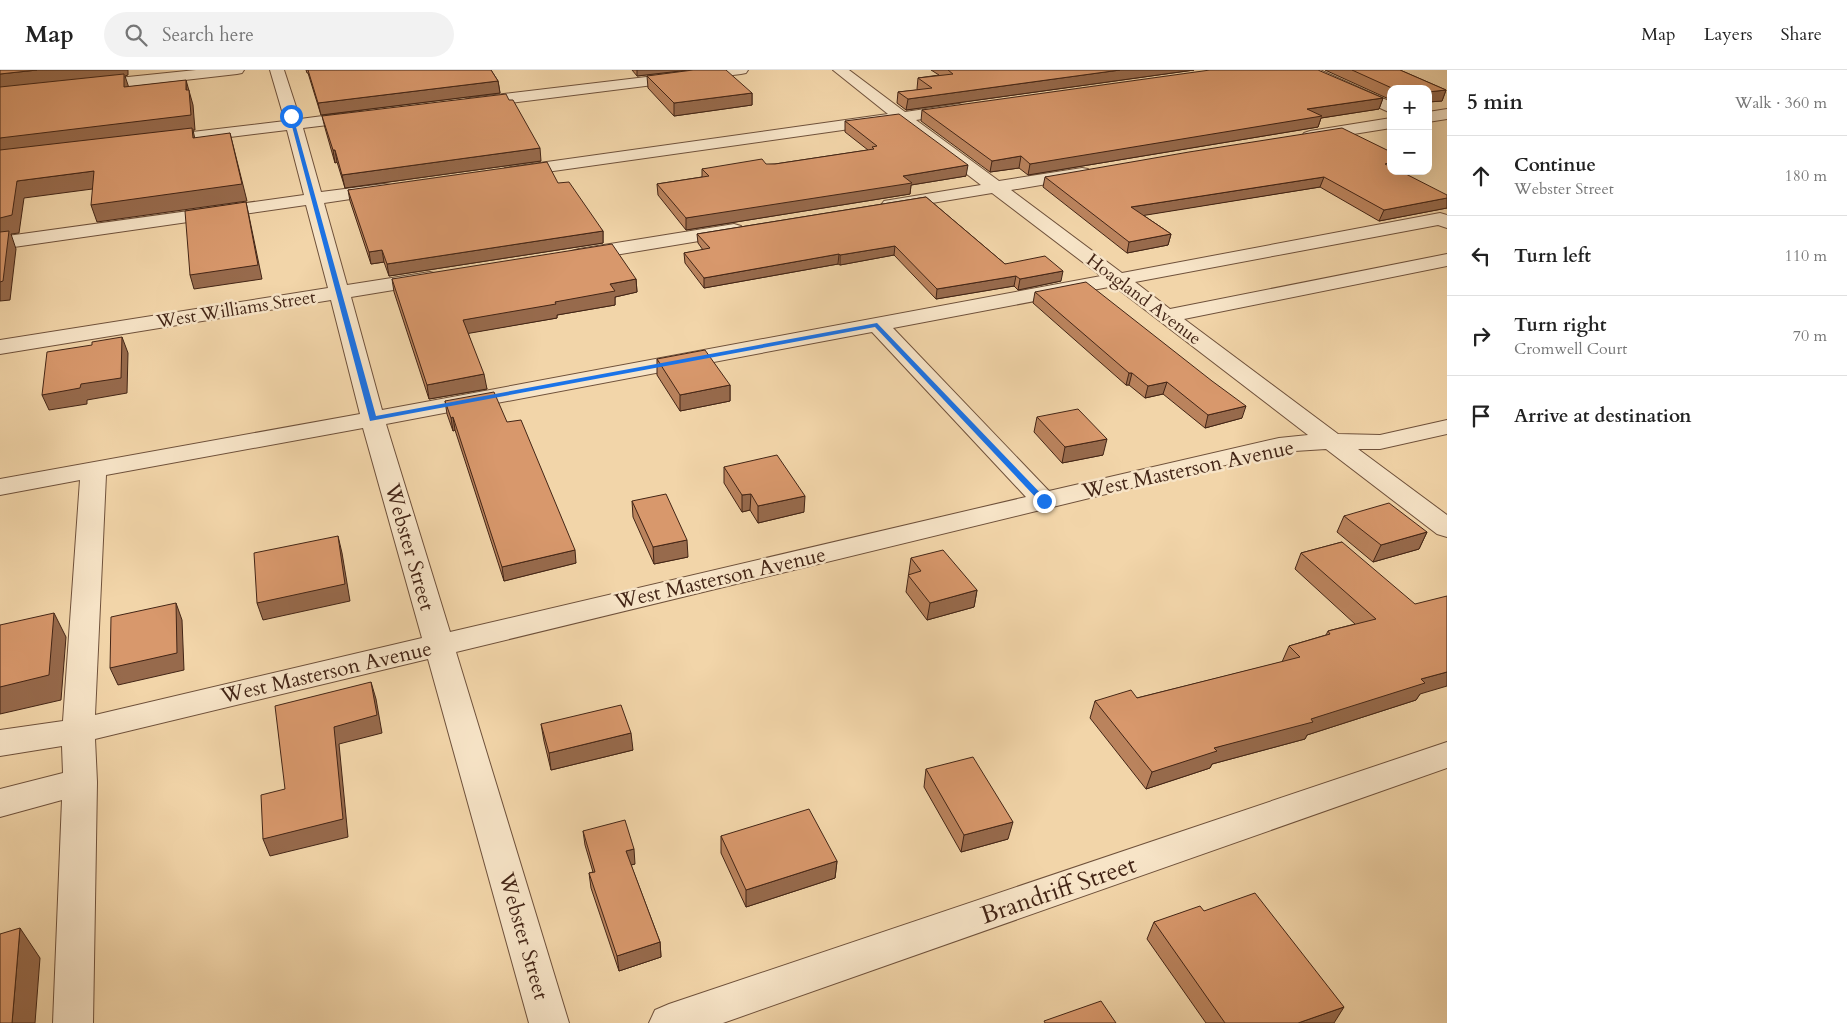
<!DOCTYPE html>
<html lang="en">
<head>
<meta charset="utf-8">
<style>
  :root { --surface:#fff; --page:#f2f2f2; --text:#222; --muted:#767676; --line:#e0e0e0 }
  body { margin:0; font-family:Cardo,serif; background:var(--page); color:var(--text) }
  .controls { position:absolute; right:15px; top:15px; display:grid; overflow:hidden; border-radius:10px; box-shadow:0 5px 20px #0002 }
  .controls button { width:45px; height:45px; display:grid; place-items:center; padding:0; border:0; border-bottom:1px solid var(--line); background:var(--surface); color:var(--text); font:25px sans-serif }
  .stop { position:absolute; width:15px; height:15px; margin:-11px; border:4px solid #1a73e8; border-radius:50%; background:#fff }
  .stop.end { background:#1a73e8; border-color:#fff; box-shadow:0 1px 5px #0008 }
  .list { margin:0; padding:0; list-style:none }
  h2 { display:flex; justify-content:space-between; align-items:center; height:65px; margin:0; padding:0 20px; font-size:21px }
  h2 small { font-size:16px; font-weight:400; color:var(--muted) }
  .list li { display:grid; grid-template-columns:32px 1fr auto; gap:15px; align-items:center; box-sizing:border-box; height:80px; padding:0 20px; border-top:1px solid var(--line) }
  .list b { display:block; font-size:19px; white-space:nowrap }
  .list p { margin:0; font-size:16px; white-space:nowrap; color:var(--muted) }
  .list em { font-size:16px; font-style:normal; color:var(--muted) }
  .icon { flex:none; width:28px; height:28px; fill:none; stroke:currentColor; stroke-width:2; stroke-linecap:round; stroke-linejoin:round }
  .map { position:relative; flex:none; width:1447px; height:953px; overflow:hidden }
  header { display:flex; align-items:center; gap:30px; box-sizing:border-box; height:70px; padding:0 25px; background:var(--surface); border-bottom:1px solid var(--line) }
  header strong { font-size:24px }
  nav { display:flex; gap:28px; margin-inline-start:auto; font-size:18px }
  .search { width:350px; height:45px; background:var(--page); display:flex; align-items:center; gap:12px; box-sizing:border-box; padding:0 18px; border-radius:28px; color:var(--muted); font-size:19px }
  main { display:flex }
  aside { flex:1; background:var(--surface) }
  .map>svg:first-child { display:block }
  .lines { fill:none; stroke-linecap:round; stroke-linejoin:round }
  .minor-casing { stroke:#6f513b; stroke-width:2 }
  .minor { fill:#f7e4c7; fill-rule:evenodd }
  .wall { fill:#ba835d; stroke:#432516 }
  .shaded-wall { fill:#976a4c; stroke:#432516 }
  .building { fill:#d8986c; stroke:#432516 }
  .route { fill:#1a73e8 }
  .labels { text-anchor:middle; stroke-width:5; stroke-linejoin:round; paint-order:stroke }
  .far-street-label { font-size:18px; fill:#432516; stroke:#f7e4c7 }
  .street-label { font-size:21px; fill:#432516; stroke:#f7e4c7 }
  .near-street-label { font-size:25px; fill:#432516; stroke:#f7e4c7 }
</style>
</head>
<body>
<header>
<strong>Map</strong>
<div class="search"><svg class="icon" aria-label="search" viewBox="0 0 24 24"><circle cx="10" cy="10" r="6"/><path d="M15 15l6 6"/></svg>Search here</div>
<nav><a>Map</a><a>Layers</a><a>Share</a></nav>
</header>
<main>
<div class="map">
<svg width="1447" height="953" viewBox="0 0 1447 953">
  <rect width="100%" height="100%" fill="#f2d5a9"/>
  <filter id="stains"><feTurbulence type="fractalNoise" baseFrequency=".004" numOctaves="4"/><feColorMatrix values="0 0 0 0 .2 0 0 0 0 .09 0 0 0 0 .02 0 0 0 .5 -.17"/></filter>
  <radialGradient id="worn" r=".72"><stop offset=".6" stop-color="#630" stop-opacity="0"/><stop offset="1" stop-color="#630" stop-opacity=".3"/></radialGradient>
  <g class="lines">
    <!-- minor casing -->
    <g class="minor-casing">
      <g id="minor">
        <path d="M196,0H244L242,3L237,4L89,21L84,19L81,16L84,13L89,11Z"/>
        <path d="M270,0H284L300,49L361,41L367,43L369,46L367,49L361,51L303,58L321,122L384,114L390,115L393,119L390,123L384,124L324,133L347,215L430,202L437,204L440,208L437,212L430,214L351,227L382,340L1101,206L992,123L890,140L884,139L881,135L884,131L981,115L899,52L511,107L505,106L502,102L505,98L511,97L888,44L833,0H849L905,42L959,34L965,36L967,39L965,42L916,50L999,111L1082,98L1088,99L1091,103L1088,107L1011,120L1122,203L1440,143L1447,145V158L1438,155L1135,212L1170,239L1447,184V196L1184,249L1338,364L1380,365L1447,350V364L1380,379H1358L1447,445V467L1437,464L1326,379L1279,382L456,582L569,953H529L428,589L95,669L97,712L93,953H53L62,730L0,747V719L63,703L62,676L0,686V660L63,651L80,410L0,425V409L360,344L331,230L0,284V270L328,218L306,135L0,179V167L304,125L287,60L158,76L152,75L150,71L152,67L158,66L285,51ZM1114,216L1308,365L1279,368L1049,421L893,258ZM872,262L1026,427L450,562L386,354ZM363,358L422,568L95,645L106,405Z"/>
        <path d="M705,0H748L746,3L741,4L470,38L465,36L462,33L465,30L470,28Z"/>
        <path d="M1301,0H1320L1391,32V43L1303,3Z"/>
        <path d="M1447,39V49L1428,52V42Z"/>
        <path d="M1391,48V58L1310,71L1304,69L1302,66L1304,63L1310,61Z"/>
        <path d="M734,154L741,156L743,160L741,164L579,191L572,189L569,185L572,181L579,179Z"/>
        <path d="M1447,672V698L723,953H649L655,940L669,934Z"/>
      </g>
    </g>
    <!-- minor -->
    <use href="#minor" class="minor"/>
  </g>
  <!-- wall -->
  <g class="wall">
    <path d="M306,0H491L498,11L500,23L321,45L308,3H307Z"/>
    <path d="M632,0H689L637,6Z"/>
    <path d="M931,0H1194L906,40L897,33L898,22L918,20L917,19L918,8L939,5Z"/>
    <path d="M1325,0H1400L1446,20L1442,31L1428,32V19H1391V30Z"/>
    <path d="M647,6L752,23V35L674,46L648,18Z"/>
    <path d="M1383,28L1379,39L1321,48L1318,57L1028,105L1019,98L990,102L921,51L922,40Z"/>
    <path d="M322,46L541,91L345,118L337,92L335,93L325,58Z"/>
    <path d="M845,51L966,106L911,115L910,124L686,160L658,125L657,114L702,107V99L775,94L868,80L845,62Z"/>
    <path d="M1391,101L1447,138L1379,151L1320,117L1143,145L1171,164L1168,175L1127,183L1043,117L1045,107Z"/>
    <path d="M558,113L603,161V173L389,206L384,192L371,194L350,131L348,120Z"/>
    <path d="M926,127L1005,194L1061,211L1018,220L1014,216L936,229L894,185L840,195L838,194L704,218L685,193L684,183L703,180L698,173L697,164Z"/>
    <path d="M392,209H636L637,222L615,227V235L557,245V248L468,263L487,319L429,329L394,222Z"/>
    <path d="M1035,222L1242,348L1205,358L1163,324L1145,328L1129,315H1126L1033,233Z"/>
    <path d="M657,289L730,315V331L680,341L657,305Z"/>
    <path d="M445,331L507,352L576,493L504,511L455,360L453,361L447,344Z"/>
    <path d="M1037,347L1103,385L1062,393L1034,362Z"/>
    <path d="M724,397L804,442L758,453L750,440L742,442L724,413Z"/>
    <path d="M632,431L688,487L654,494L633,447Z"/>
    <path d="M1344,446L1427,462L1419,479L1373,492L1337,462Z"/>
    <path d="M1342,472L1420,624L1416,630L1307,665L1305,669L1212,694L1210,698L1146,719L1090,648L1095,631L1137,628L1282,592L1289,576L1326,565L1328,561L1355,554L1295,499L1301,483Z"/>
    <path d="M911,488L977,520L974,537L927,550L906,522Z"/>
    <path d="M541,654L633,680L551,700L544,671Z"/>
    <path d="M926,699L1008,769L961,782L924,717Z"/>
    <path d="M583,761L635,794L631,795L660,872L661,887L619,901L591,818L589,803L593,802L585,775Z"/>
    <path d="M721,766L837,791L835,808L746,837L721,783Z"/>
    <path d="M1204,841L1334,953H1206L1147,869L1154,852Z"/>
  </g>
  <!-- shaded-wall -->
  <g class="shaded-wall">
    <path d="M37,0H128V5L125,6L129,18L0,19V4Z"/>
    <path d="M637,0H689L637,6Z"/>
    <path d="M1120,0H1194L906,40L908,29Z"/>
    <path d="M186,10L193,35L195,60H193L196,74L0,84V68L186,20Z"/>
    <path d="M498,11L500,23L321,45L318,33Z"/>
    <path d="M1446,20L1442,31L1428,32V22Z"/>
    <path d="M752,23V35L674,46V33Z"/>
    <path d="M1383,28L1379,39L1321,48L1318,57L1028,105L1030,94L1307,39Z"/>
    <path d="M230,63L247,131L97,152L91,135Z"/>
    <path d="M540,78L541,91L345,118L342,105Z"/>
    <path d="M333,80H335L337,92L335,93Z"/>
    <path d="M1021,86L1019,98L990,102L992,91Z"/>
    <path d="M968,95L966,106L911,115L910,124L686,160V148L903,106Z"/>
    <path d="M94,101L100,118L24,128L19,163L11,164L16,179L10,230L0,231V148L17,111Z"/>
    <path d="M1324,107L1320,117L1128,148L1131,137Z"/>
    <path d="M1447,128V138L1379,151L1384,140Z"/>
    <path d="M246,132L249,146L262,209L194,219L190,205Z"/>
    <path d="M603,161V173L389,206L387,194Z"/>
    <path d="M1171,164L1168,175L1127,183L1129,172Z"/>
    <path d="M895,176L894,185L840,195V185Z"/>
    <path d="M382,180L384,192L371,194L369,182Z"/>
    <path d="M839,184L838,194L704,218V208Z"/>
    <path d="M1063,201L1061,211L1018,220L1020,209Z"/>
    <path d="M1016,206L1014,216L936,229L937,219Z"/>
    <path d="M636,209L637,222L615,227V235L557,245V248L465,264L463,250L555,232L610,214Z"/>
    <path d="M122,267L128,283L127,323L87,330V334L49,340L42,325L81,314Z"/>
    <path d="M1129,303H1132L1129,315H1126Z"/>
    <path d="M484,304L487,319L429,329L427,315Z"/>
    <path d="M1167,312L1163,324L1145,328L1148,316Z"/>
    <path d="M730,315V331L680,341V325Z"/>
    <path d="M1246,336L1242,348L1205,358L1208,345Z"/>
    <path d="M453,347L455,360L453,361L451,348Z"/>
    <path d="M1107,369L1103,385L1062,393L1065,377Z"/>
    <path d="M751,424L750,440L742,442V425Z"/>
    <path d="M805,426L804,442L758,453V436Z"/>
    <path d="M1427,462L1419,479L1373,492L1381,475Z"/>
    <path d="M338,466L342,483L350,531L263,550L257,533Z"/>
    <path d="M687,470L688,487L654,494L653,477Z"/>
    <path d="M575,480L576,493L504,511L502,497Z"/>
    <path d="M977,520L974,537L927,550L930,533Z"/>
    <path d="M176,533L182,550L184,600L118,615L110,598Z"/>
    <path d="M54,543L66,567L61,630L0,644V617Z"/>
    <path d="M1447,602V616L1420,624L1416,630L1307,665L1305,669L1212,694L1210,698L1146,719L1152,702L1214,678L1311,649L1421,609Z"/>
    <path d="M371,612L376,629L382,663L339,674L348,767L270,786L263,769L334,657Z"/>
    <path d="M631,663L633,680L551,700L549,683Z"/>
    <path d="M1013,752L1008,769L961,782L964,765Z"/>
    <path d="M634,779L635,794L627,796L626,781Z"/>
    <path d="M837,791L835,808L746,837V820Z"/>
    <path d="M20,858L40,888L35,953H12Z"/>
    <path d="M660,872L661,887L619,901L617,886Z"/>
    <path d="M1344,937L1334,953H1298Z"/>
  </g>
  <!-- building -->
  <g class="building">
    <path d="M0,0H37L0,4Z"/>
    <path d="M308,0H491L498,11L318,33Z"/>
    <path d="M693,0H726L752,23L674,33L647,6Z"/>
    <path d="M948,0H1120L908,29L898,22L932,18L918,8L953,4Z"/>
    <path d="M1210,0H1318L1383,28L1307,39L1322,46L1030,94L1021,86L992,91L922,40Z"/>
    <path d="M1352,0H1400L1446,20L1428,22V19H1394Z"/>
    <path d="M124,4V17L186,10V20H189L191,45L0,68V17Z"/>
    <path d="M506,24L509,30H513L540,78L342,105L335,80H333L322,46Z"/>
    <path d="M899,44L968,95L903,106L912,113L686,148L657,114L709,106L702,99L762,89L766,94H775L874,79L872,77L877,76L845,51Z"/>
    <path d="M192,58L193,68L230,63L242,114L91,135L94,101L17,111L12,145L0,148V80Z"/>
    <path d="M1342,58L1391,82V92L1385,94L1391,97V101H1400L1447,125V128L1384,140L1324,107L1131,137L1171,164L1129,172L1045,107L1189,82Z"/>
    <path d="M547,92L558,113L569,112L603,161L387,194L382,180L369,182L348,120Z"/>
    <path d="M926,127L1005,194L1045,186L1063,201L1020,209L1016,206L937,219L895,176L840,185L839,184L704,208L684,183L710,178L697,164Z"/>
    <path d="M246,132L258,195L190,205L185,141Z"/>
    <path d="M9,161L3,211L0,212V162Z"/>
    <path d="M612,174L636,209L610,214L615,221L555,232L556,234L463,250L484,304L427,315L392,209Z"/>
    <path d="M1086,212L1212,311L1246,336L1208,345L1167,312L1148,316L1132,303H1129L1035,222Z"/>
    <path d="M122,267L121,308L81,314L80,318L42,325L47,282L92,275V272Z"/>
    <path d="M705,280L730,315L680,325L657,289Z"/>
    <path d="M494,322L507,352L521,350L575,480L502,497L453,347L451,348L445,331Z"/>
    <path d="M1078,339L1107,369L1065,377L1037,347Z"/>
    <path d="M777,385L805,426L758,436L751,424L742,425L724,397Z"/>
    <path d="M666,424L687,470L653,477L632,431Z"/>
    <path d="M1389,433L1427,462L1381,475L1344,446Z"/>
    <path d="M338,466L345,514L257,533L254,483Z"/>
    <path d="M1342,472L1415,534L1447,526V602L1421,609L1425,613L1311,649L1313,652L1214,678L1217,681L1152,702L1095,631L1131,620L1137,628L1300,587L1289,576L1330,564L1328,561L1376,549L1301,483Z"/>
    <path d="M943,480L977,520L930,533L908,505L921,501L911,488Z"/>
    <path d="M176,533L177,583L110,598L111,547Z"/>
    <path d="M54,543L49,605L0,617V555Z"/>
    <path d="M371,612L377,645L334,657L343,749L263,769L261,725L285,719L275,636Z"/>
    <path d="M621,635L631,663L549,683L541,654Z"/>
    <path d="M973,687L1013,752L964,765L926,699Z"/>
    <path d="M809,739L837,791L746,820L721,766Z"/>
    <path d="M625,750L634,779L626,781L660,872L617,886L589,803L595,802L583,761Z"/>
    <path d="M1255,823L1344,937L1298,953H1225L1154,852L1200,836L1204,841Z"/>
    <path d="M20,858L12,953H0V864Z"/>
    <path d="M1101,931L1116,953H1045L1044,951Z"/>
  </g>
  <!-- route -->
  <path class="route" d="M289,45L293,46L376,346L877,253L1048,431L1041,433L875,257L370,351Z"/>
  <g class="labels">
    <!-- far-street labels -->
    <g class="far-street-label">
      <text transform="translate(1144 229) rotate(37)" y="6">Hoagland Avenue</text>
      <text transform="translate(236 239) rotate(-9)" y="6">West Williams Street</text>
    </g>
    <!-- street labels -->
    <g class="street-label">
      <text transform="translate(1188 399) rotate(-12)" y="7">West Masterson Avenue</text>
      <text transform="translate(410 477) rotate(74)" y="7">Webster Street</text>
      <text transform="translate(720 508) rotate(-13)" y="7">West Masterson Avenue</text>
      <text transform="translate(326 602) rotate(-13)" y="7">West Masterson Avenue</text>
      <text transform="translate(524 866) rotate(74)" y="7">Webster Street</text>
    </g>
    <!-- near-street labels -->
    <g class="near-street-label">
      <text transform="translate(1058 819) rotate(-19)" y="9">Brandriff Street</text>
    </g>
  </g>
  <rect width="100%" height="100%" filter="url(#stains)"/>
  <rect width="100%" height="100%" fill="url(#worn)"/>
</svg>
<div class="controls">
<button>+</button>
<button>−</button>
</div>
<div class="stop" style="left:291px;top:46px"></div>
<div class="stop end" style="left:1044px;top:431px"></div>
</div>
<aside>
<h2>5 min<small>Walk · 360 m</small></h2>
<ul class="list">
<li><svg class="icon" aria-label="ahead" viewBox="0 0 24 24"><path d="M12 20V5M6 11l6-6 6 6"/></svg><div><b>Continue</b><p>Webster Street</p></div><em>180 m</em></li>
<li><svg class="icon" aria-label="left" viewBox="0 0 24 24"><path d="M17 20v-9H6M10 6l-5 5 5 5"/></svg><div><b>Turn left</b></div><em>110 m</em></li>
<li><svg class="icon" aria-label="right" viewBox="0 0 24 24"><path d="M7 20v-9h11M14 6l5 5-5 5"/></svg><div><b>Turn right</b><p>Cromwell Court</p></div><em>70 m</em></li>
<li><svg class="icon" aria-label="arrive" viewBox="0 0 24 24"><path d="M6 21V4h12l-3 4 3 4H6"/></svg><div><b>Arrive at destination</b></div></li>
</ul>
</aside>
</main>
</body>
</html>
